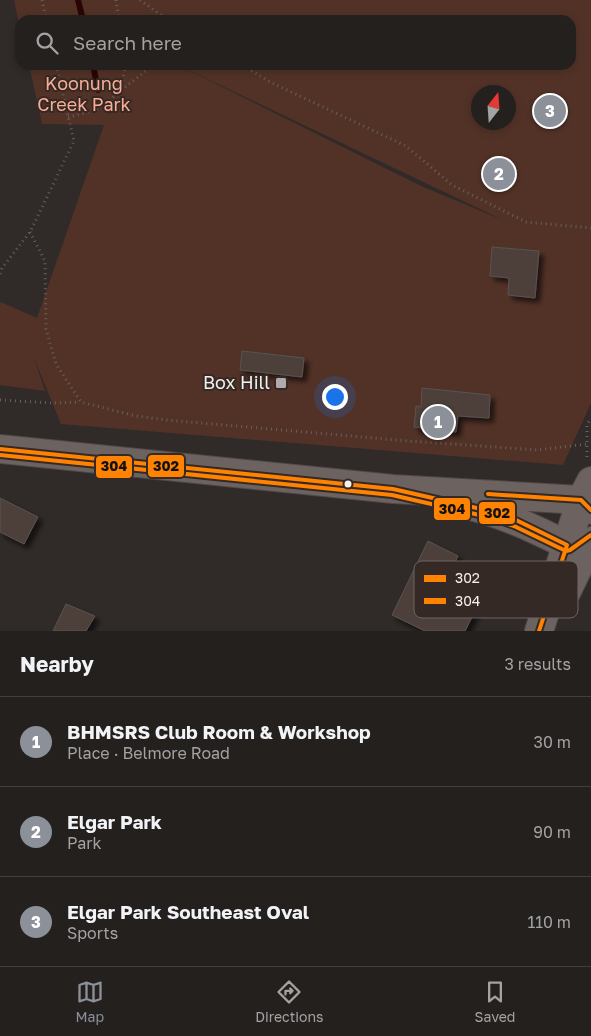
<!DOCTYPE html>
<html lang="en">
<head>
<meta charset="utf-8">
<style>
  :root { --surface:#24201e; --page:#302d2b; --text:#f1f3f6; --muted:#a3a3a4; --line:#413e3c; --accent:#8c9099 }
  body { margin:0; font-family:"Golos Text",sans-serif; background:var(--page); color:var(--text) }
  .compass { position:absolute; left:471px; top:85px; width:45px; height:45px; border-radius:50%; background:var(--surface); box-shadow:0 2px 8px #0003; rotate:17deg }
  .you { position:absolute; left:334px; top:396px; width:18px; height:18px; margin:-12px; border:4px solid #fff; border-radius:50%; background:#1a73e8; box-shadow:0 0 0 8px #1a73e833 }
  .badge { display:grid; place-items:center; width:32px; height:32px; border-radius:50%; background:var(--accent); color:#fff; font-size:16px; font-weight:700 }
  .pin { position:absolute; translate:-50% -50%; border:2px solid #fff; box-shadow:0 1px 5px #0006 }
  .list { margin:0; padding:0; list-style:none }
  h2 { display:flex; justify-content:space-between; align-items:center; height:65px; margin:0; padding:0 20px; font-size:21px }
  h2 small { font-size:16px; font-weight:400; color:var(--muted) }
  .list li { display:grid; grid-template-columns:32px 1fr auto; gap:15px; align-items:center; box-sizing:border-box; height:90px; padding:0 20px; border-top:1px solid var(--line) }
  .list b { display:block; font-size:19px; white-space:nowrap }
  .list p { margin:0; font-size:16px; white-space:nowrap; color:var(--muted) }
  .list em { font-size:16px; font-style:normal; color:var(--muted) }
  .icon { flex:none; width:28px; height:28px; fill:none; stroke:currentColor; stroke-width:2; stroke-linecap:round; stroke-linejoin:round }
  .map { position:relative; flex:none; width:591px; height:631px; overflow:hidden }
  .search { position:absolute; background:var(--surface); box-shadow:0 2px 8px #0003; left:15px; right:15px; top:15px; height:55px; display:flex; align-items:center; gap:12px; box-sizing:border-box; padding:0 18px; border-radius:15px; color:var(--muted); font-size:19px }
  .sheet { height:335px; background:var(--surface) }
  nav { display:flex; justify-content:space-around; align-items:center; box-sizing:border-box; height:70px; border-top:1px solid var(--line); background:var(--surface); font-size:14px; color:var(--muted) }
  nav a { display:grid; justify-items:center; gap:2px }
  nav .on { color:var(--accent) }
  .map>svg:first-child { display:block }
  .green { fill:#523227; fill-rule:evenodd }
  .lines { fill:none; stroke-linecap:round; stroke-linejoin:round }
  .stream { stroke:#2b0504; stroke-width:6 }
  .building { fill:#4e403b; stroke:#585351; filter:url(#shadow) }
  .major-casing { stroke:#4d4846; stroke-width:30 }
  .path { stroke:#66615f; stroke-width:3; stroke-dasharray:1 4; stroke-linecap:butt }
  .major { stroke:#6c625f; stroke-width:28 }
  .bus-1-casing { stroke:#342925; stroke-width:8 }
  .bus-2-casing { stroke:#342925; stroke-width:8 }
  .bus-1 { stroke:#ff8200; stroke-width:4 }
  .bus-2 { stroke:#ff8200; stroke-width:4 }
  .poi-dot { fill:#b1aaa8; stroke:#342925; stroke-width:2 }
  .bus-dot { fill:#f7efed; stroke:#342925; stroke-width:2 }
  .labels { text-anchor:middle; stroke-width:4; stroke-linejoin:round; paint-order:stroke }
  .park-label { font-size:18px; fill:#fbad94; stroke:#342925 }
  .poi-label { font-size:18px; fill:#f7efed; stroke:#342925; text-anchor:end }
  .key { fill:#342925; stroke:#6e6461; stroke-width:1 }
  .key-label { font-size:14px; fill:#f7efed }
  .line-badge { stroke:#342925; stroke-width:2 }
  .pale-badge-label { font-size:14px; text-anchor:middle; font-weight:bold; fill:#111 }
</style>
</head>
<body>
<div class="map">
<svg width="591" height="631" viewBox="0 0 591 631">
  <defs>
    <filter id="shadow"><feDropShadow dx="4.5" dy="4.5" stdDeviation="2.5" flood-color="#0009"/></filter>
  </defs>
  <rect width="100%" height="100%" fill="#302a28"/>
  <!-- green -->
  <path class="green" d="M14,0H591V403L563,465L61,424L34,358L45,391L0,385V304L1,302L37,318L104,125L42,124L29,65H571V20H20V28ZM180,66L503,220L421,186ZM478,92H508V122H478Z"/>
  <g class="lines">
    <!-- stream -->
    <g class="stream">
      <path d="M78,0L83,20"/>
      <path d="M93,65L98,90"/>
    </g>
  </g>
  <!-- building -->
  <g class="building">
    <path d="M492,247L539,251L535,298L508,295L509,278L490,276Z"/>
    <path d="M242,351L304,358L302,377L240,370Z"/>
    <path d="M422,388L490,395L489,418L458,416L456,432L414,427L416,406L421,407Z"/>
    <path d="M0,498L38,517L24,544L0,532Z"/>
    <path d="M428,541L458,556L448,577L483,595L465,631H425L392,615Z"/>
    <path d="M66,604L95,616L86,631H53Z"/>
  </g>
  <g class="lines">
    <!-- major casing -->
    <g class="major-casing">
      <g id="major">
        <path d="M0,449L393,489L581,500L591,510"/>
        <path d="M462,504C499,512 533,528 567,545"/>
        <path d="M567,591L591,541"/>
        <path d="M539,631L581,500L591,481"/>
      </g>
    </g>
    <!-- path -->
    <g class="path">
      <path d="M42,0L46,20"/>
      <path d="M116,0L119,20"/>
      <path d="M140,0L168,20"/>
      <path d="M243,65L270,82L406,146L452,185L526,222L591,228"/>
      <path d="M121,90L154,65"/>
      <path d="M68,117L86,113L103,106L120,91L126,65"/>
      <path d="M30,232L45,261L46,329L56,364L81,402L136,416L167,420L408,441L538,450L587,444"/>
      <path d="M0,274L2,268L30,232L74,141L56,65"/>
      <path d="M0,400L52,403L80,402"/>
      <path d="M587,457V425L591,418"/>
    </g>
    <!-- major -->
    <use href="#major" class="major"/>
    <!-- bus-1 casing -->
    <g class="bus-1-casing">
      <g id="bus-1">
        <path d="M0,449L393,489L490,511L516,520L567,545L539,631"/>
        <path d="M488,494L581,500L591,510"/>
      </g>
    </g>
    <!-- bus-2 casing -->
    <g class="bus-2-casing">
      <path id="bus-2" d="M0,455L392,495L488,517L514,526L566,551L570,550L591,535"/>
    </g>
    <!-- bus-1 -->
    <use href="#bus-1" class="bus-1"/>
    <!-- bus-2 -->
    <use href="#bus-2" class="bus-2"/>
  </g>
  <!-- markers -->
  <rect class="poi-dot" x="275" y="377" width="12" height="12" rx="2.5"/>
  <circle class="bus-dot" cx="348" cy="484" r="4.5"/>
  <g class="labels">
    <!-- park labels -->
    <g class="park-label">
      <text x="84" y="90">Koonung<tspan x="84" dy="21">Creek Park</tspan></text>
    </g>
    <!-- poi labels -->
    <g class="poi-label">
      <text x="270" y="389">Box Hill</text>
    </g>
  </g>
  <!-- legend -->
  <rect x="414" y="561" width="164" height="57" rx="8" class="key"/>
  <rect x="424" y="575" width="22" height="7" fill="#ff8200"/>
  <rect x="424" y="598" width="22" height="6" fill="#ff8200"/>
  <g class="key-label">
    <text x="455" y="583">302</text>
    <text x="455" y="606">304</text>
  </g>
  <g class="line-badge">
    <rect x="147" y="454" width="38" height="24" rx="5" fill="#ff8200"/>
    <rect x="95" y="455" width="38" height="24" rx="5" fill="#ff8200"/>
    <rect x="433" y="497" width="38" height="24" rx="5" fill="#ff8200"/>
    <rect x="478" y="501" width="38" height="24" rx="5" fill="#ff8200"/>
  </g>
  <g class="pale-badge-label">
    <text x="166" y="471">302</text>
    <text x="114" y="471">304</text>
    <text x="452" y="514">304</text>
    <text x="497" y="518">302</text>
  </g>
</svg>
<svg class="compass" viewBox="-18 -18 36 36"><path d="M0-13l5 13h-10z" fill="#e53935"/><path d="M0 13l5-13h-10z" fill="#a3a3a4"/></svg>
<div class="you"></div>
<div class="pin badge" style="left:438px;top:422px">1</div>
<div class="pin badge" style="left:499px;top:174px">2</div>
<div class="pin badge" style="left:550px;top:111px">3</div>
<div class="search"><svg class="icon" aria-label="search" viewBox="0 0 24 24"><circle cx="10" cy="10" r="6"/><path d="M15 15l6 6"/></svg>Search here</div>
</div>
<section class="sheet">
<h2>Nearby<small>3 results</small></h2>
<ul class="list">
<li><span class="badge">1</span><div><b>BHMSRS Club Room &amp; Workshop</b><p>Place · Belmore Road</p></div><em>30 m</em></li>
<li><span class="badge">2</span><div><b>Elgar Park</b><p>Park</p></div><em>90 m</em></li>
<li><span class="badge">3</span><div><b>Elgar Park Southeast Oval</b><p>Sports</p></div><em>110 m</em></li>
</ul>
</section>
<nav>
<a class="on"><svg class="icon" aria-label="map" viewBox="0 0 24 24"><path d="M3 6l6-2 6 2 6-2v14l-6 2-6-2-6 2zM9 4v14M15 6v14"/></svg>Map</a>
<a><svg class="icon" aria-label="directions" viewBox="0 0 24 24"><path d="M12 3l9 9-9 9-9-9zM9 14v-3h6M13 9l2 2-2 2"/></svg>Directions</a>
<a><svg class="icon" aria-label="saved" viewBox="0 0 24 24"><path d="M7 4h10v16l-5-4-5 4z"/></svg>Saved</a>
</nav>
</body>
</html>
